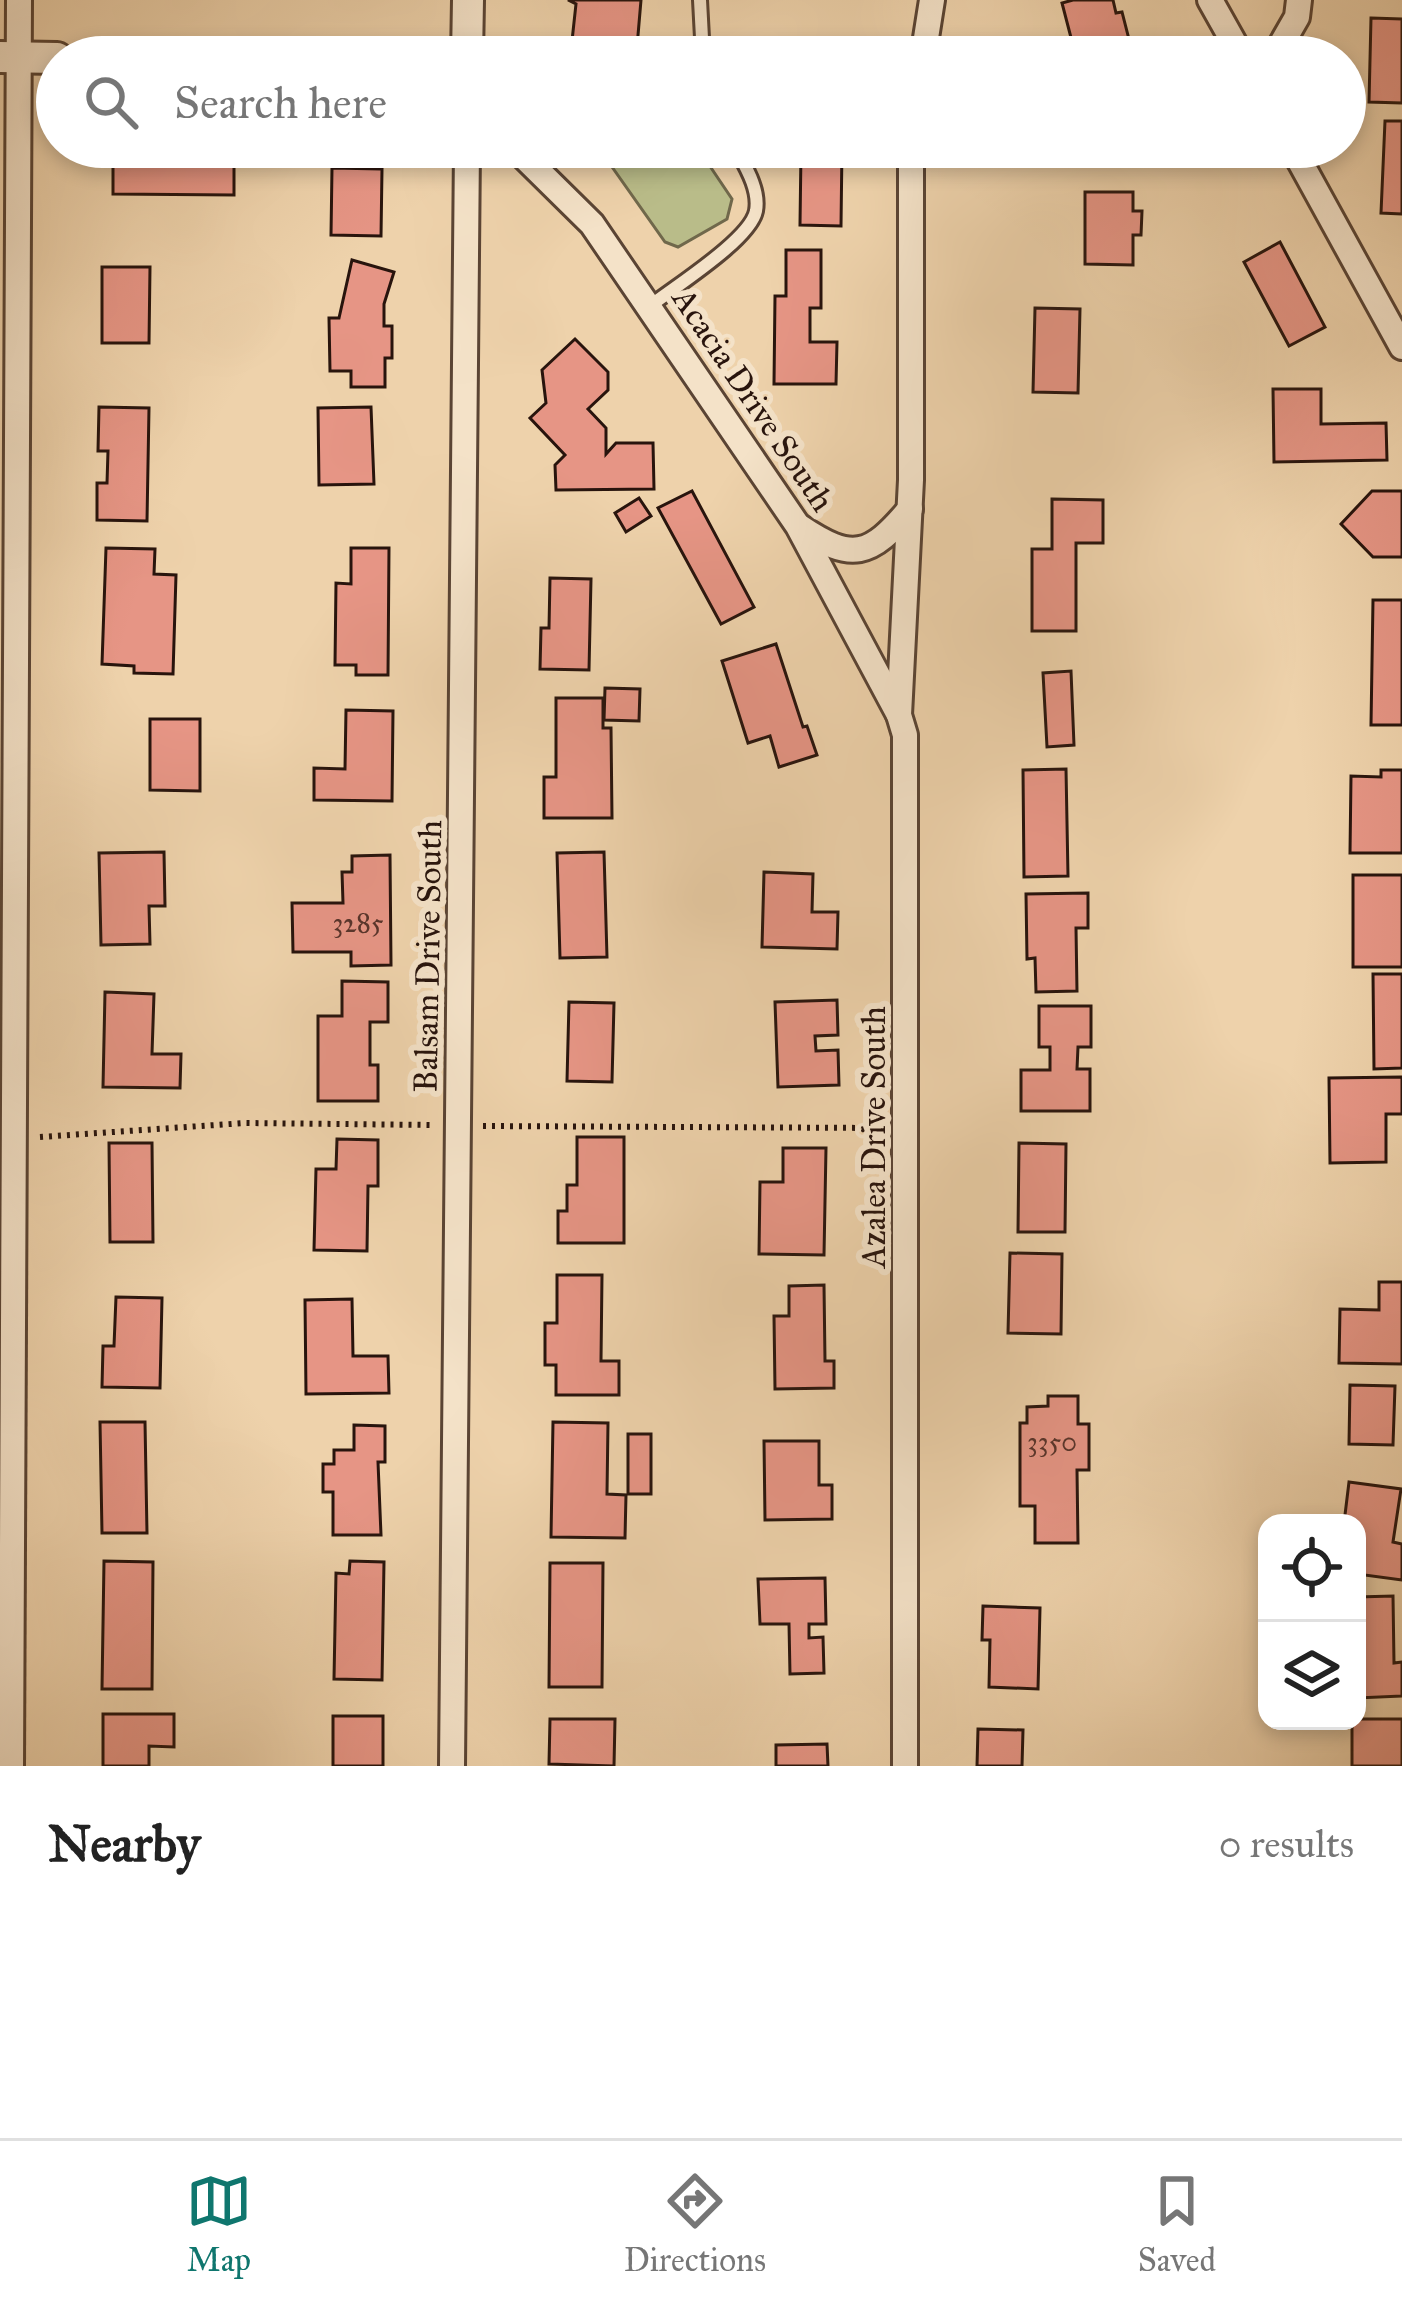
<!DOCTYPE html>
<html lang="en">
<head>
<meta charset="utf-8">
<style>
  :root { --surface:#fff; --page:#f2f2f2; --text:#222; --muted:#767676; --line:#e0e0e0; --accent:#0f766e }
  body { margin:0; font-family:"IM FELL Great Primer",serif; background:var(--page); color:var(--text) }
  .controls { position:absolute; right:36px; bottom:36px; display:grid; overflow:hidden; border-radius:24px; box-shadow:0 6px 18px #0003 }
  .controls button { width:108px; height:108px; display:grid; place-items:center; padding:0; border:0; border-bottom:3px solid var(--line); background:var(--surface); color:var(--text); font:60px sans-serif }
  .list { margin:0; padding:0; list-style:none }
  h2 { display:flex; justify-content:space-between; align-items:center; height:156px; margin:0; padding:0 48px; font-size:51px }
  h2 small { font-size:39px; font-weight:400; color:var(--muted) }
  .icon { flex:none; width:66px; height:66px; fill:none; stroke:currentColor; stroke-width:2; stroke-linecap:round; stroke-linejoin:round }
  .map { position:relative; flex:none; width:1402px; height:1766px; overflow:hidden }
  .search { position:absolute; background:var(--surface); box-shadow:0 6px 18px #0003; left:36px; right:36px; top:36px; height:132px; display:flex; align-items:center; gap:30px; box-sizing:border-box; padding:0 42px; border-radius:66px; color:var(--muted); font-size:45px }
  .sheet { height:372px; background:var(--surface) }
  nav { display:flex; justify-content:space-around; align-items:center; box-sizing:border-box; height:168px; border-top:3px solid var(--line); background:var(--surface); font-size:33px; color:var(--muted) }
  nav a { display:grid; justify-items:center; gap:6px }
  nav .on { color:var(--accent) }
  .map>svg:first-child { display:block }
  .green { fill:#b9bc89; stroke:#70684b; stroke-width:3 }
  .building { fill:#e69585; stroke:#28140d; stroke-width:3 }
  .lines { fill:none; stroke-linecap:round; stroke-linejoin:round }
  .service-casing { stroke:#5a4434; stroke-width:18 }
  .minor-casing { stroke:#5a4434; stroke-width:30 }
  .tertiary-casing { stroke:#5a4434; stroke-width:36 }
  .path { stroke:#28140d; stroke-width:6; stroke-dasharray:3 6; stroke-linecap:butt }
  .service { stroke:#f4e2c8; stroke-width:12 }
  .minor { stroke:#f4e2c8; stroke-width:24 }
  .tertiary { stroke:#f4e2c8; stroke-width:30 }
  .labels { text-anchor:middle; stroke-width:12; stroke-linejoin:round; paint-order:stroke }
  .number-label { font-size:27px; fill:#58342b }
  .street-label { font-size:33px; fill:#28140d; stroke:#f4e2c8 }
</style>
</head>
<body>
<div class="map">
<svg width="1402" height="1766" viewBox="0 0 1402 1766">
  <rect width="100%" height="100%" fill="#eed2ab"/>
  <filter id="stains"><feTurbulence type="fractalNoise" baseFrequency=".00167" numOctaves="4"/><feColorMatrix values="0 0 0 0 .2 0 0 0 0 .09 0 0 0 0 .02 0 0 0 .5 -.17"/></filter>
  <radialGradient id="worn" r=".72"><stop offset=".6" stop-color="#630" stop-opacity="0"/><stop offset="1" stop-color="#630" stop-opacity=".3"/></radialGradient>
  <!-- green -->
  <path class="green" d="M598,147H697L732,199L727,219L678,247L665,242Z"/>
  <!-- building -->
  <g class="building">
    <path d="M568,0H641L637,47L572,41L576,4Z"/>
    <path d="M1073,0H1113L1116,13L1122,12L1133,55L1076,57L1062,3Z"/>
    <path d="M1371,18L1402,19V103L1369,102Z"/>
    <path d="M1385,121H1402V214L1381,213Z"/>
    <path d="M113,147H234V195L113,194Z"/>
    <path d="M780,147H842L841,226L800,225L801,151H779Z"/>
    <path d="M332,168L382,169L381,236L331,235Z"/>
    <path d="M1085,192H1133V211H1142L1141,235H1133V265L1085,264Z"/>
    <path d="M1280,242L1325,327L1289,346L1244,262Z"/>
    <path d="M786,250H821V308H810V342H837L836,384H774L775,296H786Z"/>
    <path d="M352,260L394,272L384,304V326H392V358H385V387H351V371H330L329,318H339Z"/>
    <path d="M102,267H150L149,343H102Z"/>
    <path d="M1035,308L1080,309L1078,393L1033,392Z"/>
    <path d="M575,339L608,372V390L588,409L606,428V454L616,443H653L654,489L556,490L555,465L565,455L530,418L546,403L542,370Z"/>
    <path d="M1273,389H1321V424L1386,423L1387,460L1274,462Z"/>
    <path d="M99,407L149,408L147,521L97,520V483H107L108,451H98Z"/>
    <path d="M371,407L374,484L319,485L318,408Z"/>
    <path d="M692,491L754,607L721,624L658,508Z"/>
    <path d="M1372,491H1402V557H1373L1341,524Z"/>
    <path d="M639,498L651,516L626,532L615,513Z"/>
    <path d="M1052,499L1103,500V543H1076V631H1032V549H1052Z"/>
    <path d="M106,548L155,549L154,574L176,575L173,674L134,673V666L102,664Z"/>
    <path d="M351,548H389L388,675H356V665H335L336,583L351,584Z"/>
    <path d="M550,578L591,579L589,670L540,669L541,628H549Z"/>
    <path d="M1373,600H1402V725H1371Z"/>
    <path d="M776,644L803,727L807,726L817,755L779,767L770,736L748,743L722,661Z"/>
    <path d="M1071,671L1074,745L1047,747L1043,673Z"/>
    <path d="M605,688L640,689L639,721L604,720Z"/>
    <path d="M556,698H603V728H611L612,818H544V777H556Z"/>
    <path d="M346,710L393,711L392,801L314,800V768L345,769Z"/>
    <path d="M150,719H200V791L150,790Z"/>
    <path d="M1066,769L1068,876L1024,877L1023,770Z"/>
    <path d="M1381,770H1402V853H1350L1351,776L1381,777Z"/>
    <path d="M164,852L165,906H149L150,944L101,945L99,853Z"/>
    <path d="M604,852L607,957L560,958L557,853Z"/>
    <path d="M390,855L391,965L351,966V952H293L292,903H343L342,872H352V856Z"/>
    <path d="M764,872L813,874L812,912H838L837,949L762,947Z"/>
    <rect x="1353" y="875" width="49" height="92"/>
    <path d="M1088,893V928H1076L1077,991L1036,992L1035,958L1027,959L1026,894Z"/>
    <path d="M1373,974H1402V1068L1374,1069Z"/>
    <path d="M342,981L388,982V1022H370V1065H378V1101H318V1016H342Z"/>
    <path d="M105,992L154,994L152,1054H181L180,1088L103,1087Z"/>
    <path d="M837,1000L838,1035L815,1036L816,1051L838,1050L839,1085L778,1087L775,1002Z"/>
    <path d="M569,1002L614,1003L612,1082L567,1081Z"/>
    <path d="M1039,1006H1091V1047H1078L1077,1069H1090V1111H1021V1070H1050V1047H1039Z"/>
    <path d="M1402,1077V1114H1386V1162L1330,1163L1329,1078Z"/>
    <path d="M577,1137H624V1243H558V1211H567V1185H577Z"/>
    <path d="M337,1139L378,1140V1186H368L367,1251L314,1250L316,1169H336Z"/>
    <path d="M109,1143H152L153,1242H110Z"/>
    <path d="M1019,1143L1066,1144L1065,1232H1018Z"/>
    <path d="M783,1148H826L824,1255L759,1254L760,1182H783Z"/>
    <path d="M1010,1253L1062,1254L1061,1334L1008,1333Z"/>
    <path d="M557,1275H602L601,1361H619V1395H556V1365H545V1323H557Z"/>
    <path d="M1379,1282H1402V1364L1339,1363L1340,1309L1379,1310Z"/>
    <path d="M824,1285L825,1361H834V1388L775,1389L774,1316H789V1286Z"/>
    <path d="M116,1297L162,1298L160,1388L102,1387L103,1346H114Z"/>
    <path d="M352,1299L353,1356H388L389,1393L306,1394L305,1300Z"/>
    <path d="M1350,1385L1395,1386L1393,1445L1349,1444Z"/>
    <path d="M1048,1396H1078V1424H1089V1470H1077L1078,1543H1035V1506H1020V1423H1027V1407L1048,1406Z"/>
    <path d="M100,1422H145L147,1533H102Z"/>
    <path d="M553,1422L608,1423L607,1494L626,1495L625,1538L551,1537Z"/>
    <path d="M354,1425L385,1426V1462H378L381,1535H333V1492H323V1464H334V1450H354Z"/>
    <rect x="628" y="1434" width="23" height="60"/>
    <path d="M764,1441H819V1485H832V1519L765,1520Z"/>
    <path d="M1349,1482L1401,1489L1393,1542L1402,1544V1580L1357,1574V1523H1344Z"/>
    <path d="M104,1561L153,1562L152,1689H102Z"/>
    <path d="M350,1561L384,1562L382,1680L334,1679L336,1573L349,1574Z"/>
    <path d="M550,1563H603L602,1687H549Z"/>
    <path d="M825,1578L826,1624H809V1638L823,1637L824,1673L790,1674L789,1624H760L758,1579Z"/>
    <path d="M1393,1596L1394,1663L1402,1662V1696L1357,1698V1597Z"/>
    <path d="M983,1606L1040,1608L1038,1689L989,1687L990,1640H982Z"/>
    <path d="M103,1714H174V1747L149,1746V1766H103Z"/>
    <rect x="333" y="1716" width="50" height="50"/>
    <path d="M550,1719H615L614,1766L549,1764Z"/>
    <path d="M1357,1719H1402V1766H1352V1721Z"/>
    <path d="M978,1729L1023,1730L1022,1766H977Z"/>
    <path d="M827,1744L828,1766H776V1745Z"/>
  </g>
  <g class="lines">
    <!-- service casing -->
    <g class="service-casing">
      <g id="service">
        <path d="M700,0L703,57"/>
        <path d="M649,307C674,287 750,240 756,211C760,189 745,166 735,147"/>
      </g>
    </g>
    <!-- minor casing -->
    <g class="minor-casing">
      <g id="minor">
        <path d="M1210,0L1242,57"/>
        <path d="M923,57L932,0"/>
        <path d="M1274,57L1297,17L1299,0"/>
        <path d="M514,147L592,224L798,526L898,713"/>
        <path d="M1292,147L1402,347"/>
        <path d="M800,527C852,562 870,557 910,509"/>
        <path d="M11,1766L19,0"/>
        <path d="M452,1766L467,147"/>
        <path d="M905,1766V735L899,715L911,480V147"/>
      </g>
    </g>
    <!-- tertiary casing -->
    <g class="tertiary-casing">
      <g id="tertiary">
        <path d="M0,57L57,58"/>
        <path d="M467,57L468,0"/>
      </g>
    </g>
    <!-- path -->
    <g class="path">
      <path d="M483,1126L878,1128"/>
      <path d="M40,1137L245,1123L434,1125"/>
    </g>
    <!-- service -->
    <use href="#service" class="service"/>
    <!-- minor -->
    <use href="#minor" class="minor"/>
    <!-- tertiary -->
    <use href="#tertiary" class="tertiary"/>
  </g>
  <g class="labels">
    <!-- number labels -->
    <g class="number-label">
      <text x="358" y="932">3285</text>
      <text x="1052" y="1451">3350</text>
    </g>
    <!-- street labels -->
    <g class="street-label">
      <text transform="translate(754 399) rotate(56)" y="12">Acacia Drive South</text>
      <text transform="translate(427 956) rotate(-89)" y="12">Balsam Drive South</text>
      <text transform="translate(873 1137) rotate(-90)" y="12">Azalea Drive South</text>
    </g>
  </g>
  <rect width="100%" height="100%" filter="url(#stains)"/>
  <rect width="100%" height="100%" fill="url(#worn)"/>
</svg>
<div class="controls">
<button><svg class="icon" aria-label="locate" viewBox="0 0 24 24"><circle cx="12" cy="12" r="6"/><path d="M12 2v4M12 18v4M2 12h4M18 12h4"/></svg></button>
<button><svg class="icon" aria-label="layers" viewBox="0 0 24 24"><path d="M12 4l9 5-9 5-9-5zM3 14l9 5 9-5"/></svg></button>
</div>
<div class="search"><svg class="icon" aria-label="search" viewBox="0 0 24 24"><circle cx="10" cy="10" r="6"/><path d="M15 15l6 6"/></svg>Search here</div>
</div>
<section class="sheet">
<h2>Nearby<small>0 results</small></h2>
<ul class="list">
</ul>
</section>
<nav>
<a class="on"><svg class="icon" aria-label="map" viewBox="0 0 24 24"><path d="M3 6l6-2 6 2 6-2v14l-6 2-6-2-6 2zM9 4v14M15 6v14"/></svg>Map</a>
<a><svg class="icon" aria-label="directions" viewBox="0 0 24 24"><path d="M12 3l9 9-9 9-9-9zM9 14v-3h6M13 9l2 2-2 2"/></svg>Directions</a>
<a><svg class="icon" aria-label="saved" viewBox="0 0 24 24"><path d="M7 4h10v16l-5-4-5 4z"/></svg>Saved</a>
</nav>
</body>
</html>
